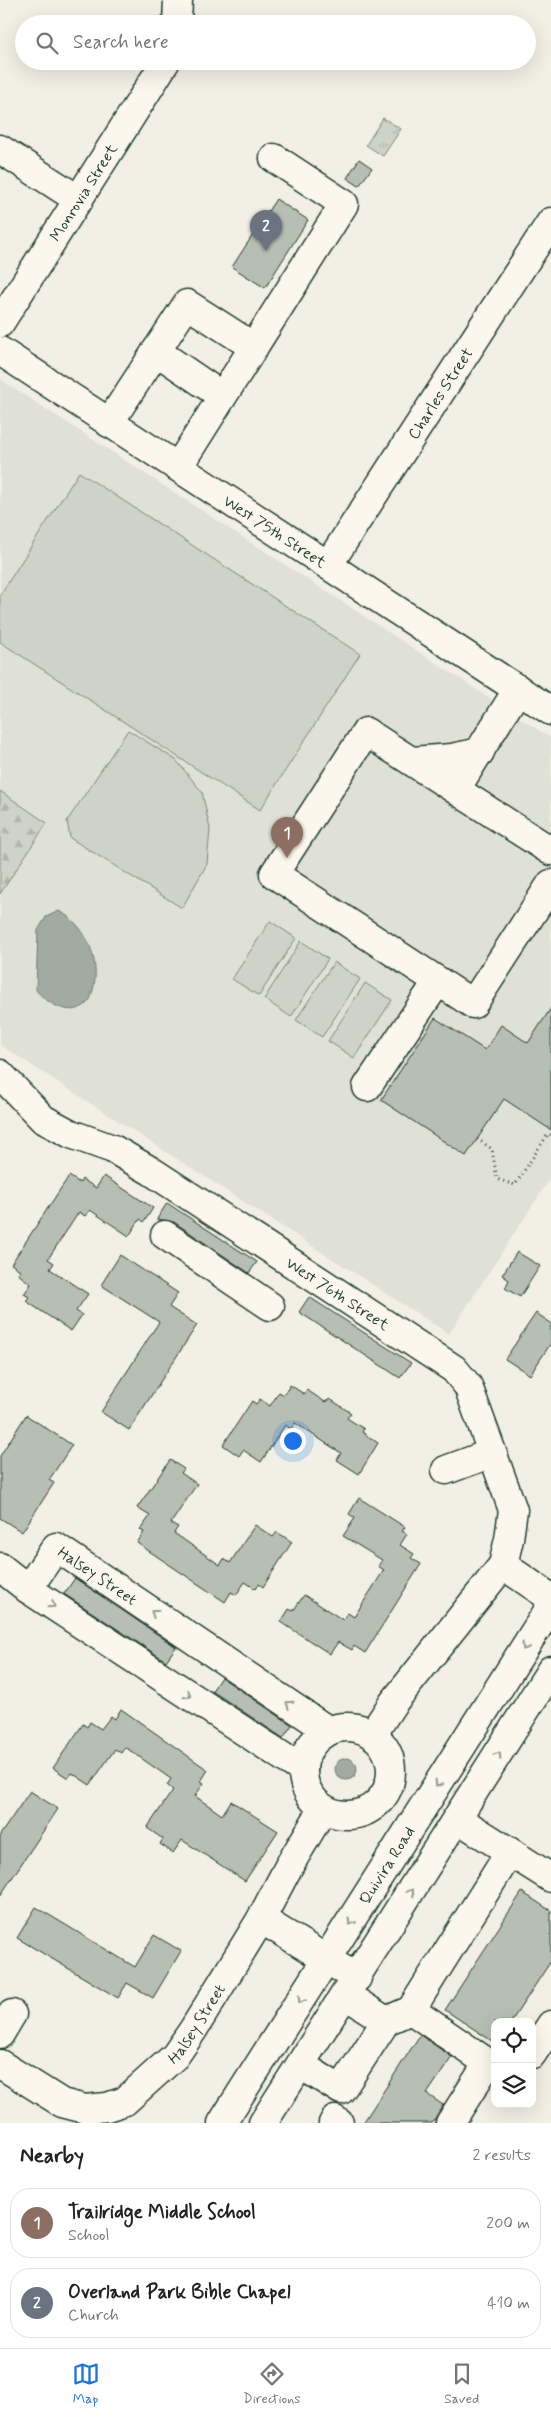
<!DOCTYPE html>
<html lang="en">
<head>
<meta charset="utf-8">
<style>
  :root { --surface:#fff; --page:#f2f2f2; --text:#222; --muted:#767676; --line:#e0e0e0; --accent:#1a73e8 }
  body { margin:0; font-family:Mynerve,sans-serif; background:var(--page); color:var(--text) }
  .controls { position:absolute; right:15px; bottom:15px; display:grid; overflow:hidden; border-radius:10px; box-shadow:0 5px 20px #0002 }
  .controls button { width:45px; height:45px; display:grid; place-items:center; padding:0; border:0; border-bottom:1px solid var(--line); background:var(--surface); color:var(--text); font:25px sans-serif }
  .you { position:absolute; left:292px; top:1440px; width:18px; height:18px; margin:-12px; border:4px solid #fff; border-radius:50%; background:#1a73e8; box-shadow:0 0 0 8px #1a73e833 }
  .badge { display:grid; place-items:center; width:32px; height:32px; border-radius:50%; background:var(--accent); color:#fff; font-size:16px; font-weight:700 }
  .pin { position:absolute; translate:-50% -41px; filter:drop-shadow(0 1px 2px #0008) }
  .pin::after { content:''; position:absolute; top:26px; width:18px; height:15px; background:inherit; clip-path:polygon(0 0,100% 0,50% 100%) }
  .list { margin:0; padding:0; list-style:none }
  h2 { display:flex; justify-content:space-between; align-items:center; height:65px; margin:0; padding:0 20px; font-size:21px }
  h2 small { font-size:16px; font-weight:400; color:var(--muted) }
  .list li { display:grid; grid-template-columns:32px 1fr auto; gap:15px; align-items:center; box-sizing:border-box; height:70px; margin:0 10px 10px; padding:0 10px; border:1px solid var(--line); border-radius:20px }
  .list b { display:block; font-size:19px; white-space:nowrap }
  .list p { margin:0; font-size:16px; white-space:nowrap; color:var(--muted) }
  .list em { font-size:16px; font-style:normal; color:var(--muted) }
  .icon { flex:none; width:28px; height:28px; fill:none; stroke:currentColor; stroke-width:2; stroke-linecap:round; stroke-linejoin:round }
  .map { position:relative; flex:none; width:551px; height:2123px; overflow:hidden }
  .search { position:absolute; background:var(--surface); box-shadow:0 5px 20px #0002; left:15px; right:15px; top:15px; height:55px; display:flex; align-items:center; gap:12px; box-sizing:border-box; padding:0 18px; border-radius:28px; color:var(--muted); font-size:19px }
  .sheet { height:225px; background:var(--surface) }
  nav { display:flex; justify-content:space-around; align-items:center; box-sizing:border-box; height:70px; border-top:1px solid var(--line); background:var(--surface); font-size:14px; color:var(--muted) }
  nav a { display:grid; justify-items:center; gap:2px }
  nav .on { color:var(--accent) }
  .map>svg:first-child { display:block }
  .built { fill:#e0e1d6 }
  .grass { fill:url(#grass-tufts); stroke:#77887e }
  .forest { fill:url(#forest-firs); stroke:#77887e }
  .garden { fill:#cfd2c8; stroke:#77887e }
  .water { fill:#a2aba1; stroke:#6e7f75 }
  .building { fill:#b7beb3; stroke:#1f3d34 }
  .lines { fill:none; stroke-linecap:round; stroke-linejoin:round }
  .minor-casing { stroke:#1f3d34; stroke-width:31 }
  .major-casing { stroke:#1f3d34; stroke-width:31 }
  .path { stroke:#1f3d34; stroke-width:3; stroke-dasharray:1 4; stroke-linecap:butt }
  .minor { stroke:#fbf7ec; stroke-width:28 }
  .major { stroke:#fbf7ec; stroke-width:28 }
  .oneway { stroke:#8d9a90 }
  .labels { text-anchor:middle; stroke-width:4.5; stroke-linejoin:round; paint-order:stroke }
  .street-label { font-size:16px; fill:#1f3d34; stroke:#fbf7ec }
</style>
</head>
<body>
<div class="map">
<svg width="551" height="2123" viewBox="0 0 551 2123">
  <defs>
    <pattern id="grass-tufts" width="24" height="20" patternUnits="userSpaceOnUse" patternTransform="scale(1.25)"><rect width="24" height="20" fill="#cfd2c8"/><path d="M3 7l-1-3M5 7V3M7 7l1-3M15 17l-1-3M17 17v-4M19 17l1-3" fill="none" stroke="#b1b5ac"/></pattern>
    <pattern id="forest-firs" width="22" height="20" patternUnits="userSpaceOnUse" patternTransform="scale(1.25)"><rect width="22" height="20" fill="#cfd2c8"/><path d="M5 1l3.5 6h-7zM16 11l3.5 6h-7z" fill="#b1b5ac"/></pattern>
  </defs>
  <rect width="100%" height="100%" fill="#f2f0e5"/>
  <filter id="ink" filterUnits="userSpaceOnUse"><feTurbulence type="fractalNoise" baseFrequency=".02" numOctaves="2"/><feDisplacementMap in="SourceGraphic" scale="10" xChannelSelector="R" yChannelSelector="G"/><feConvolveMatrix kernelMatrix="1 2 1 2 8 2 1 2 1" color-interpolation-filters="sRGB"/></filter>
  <g filter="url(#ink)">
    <path class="built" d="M0 379 551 738V1177L449 1334 0 1045V894L47 823 0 791Z"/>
    <path class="grass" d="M383 118 401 129 383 156 366 145Z"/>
    <path class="forest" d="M0 791 47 823 0 894Z"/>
    <path class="garden" d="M79 472 360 654 260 810 0 642V595Z
      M128 730 176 760 202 792 210 829 207 864 182 908 70 838 67 821Z
      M270 921 296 938 259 996 232 979Z
      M301 941 328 959 291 1017 264 999Z
      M334 962 360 979 322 1037 296 1020Z
      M365 983 392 1000 354 1058 328 1041Z"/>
    <path class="water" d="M59 911C87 925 101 961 93 990 92 993 91 999 89 1001 74 1020 47 1004 36 990L38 930 46 917Z
      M335 1769a11 11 0 1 1 22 0a11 11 0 1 1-22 0Z"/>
    <path class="building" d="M359 159 372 168 359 186 347 178Z
      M276 199 308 220 265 288 232 267Z
      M551 1008V1130L504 1099 466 1156 381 1100 435 1018 485 1050 501 1025 528 1043Z
      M69 1176 80 1183 82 1179 96 1188 104 1176 153 1208 144 1222 140 1219 129 1236 90 1210 85 1216 79 1212 48 1259 54 1263 50 1269 88 1294 76 1311 82 1315 71 1331 26 1301 29 1297 24 1294 31 1284 18 1274 20 1270 11 1264Z
      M167 1203 257 1262 249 1273 174 1222 157 1219Z
      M517 1252 540 1266 520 1297 505 1288 509 1280 502 1275Z
      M120 1255 178 1293 169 1307 197 1325 129 1430 101 1412 159 1322 101 1285Z
      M309 1297 411 1363 400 1378 299 1312Z
      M536 1313 551 1323V1343L530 1375 505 1359Z
      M290 1385 304 1394 307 1390 325 1402 330 1399 351 1413 347 1418 364 1429 362 1432 378 1443 359 1474 337 1460 341 1453 295 1423 291 1429 285 1425 261 1462 243 1450 239 1456 223 1445 252 1401 256 1404 260 1399 270 1406 279 1392 284 1395Z
      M26 1415 72 1445 49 1480 54 1483 22 1532 0 1518V1456Z
      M170 1460 184 1469 181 1473 197 1484 171 1523 178 1527 174 1533 220 1565 224 1559 230 1563 255 1525 273 1537 277 1532 292 1542 263 1587 259 1584 256 1589 245 1582 236 1595 231 1592 225 1602 137 1543 144 1532 140 1530 150 1516 137 1508Z
      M359 1498 405 1527 402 1531 407 1534 400 1545 414 1554 411 1558 421 1564 365 1653 354 1646 352 1650 338 1642 330 1654 281 1622 289 1609 293 1611 304 1595 343 1620 348 1613 354 1617 384 1570 378 1566 382 1560 343 1536 355 1518 349 1514Z
      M75 1578 176 1647 166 1661 64 1594Z
      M221 1677 292 1725 283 1738 212 1691Z
      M121 1709 208 1770 201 1781 204 1783 195 1796 222 1815 231 1801 278 1831 245 1881 182 1840 173 1853 160 1844 163 1839 147 1828 173 1790 167 1785 171 1779 125 1747 121 1753 115 1749 90 1785 72 1773 68 1778 53 1768 83 1724 87 1727 90 1722 101 1729 111 1716 115 1719Z
      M30 1791 58 1809 0 1896V1835Z
      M522 1892 551 1911V1961L511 2022H495V2043L445 2010Z
      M36 1907 135 1967 154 1935 181 1951 153 1998 127 1983 118 1998 17 1938Z
      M420 2035 452 2057 427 2094 443 2105 436 2117 432 2123H363Z"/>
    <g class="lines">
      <defs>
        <g id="minor">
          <path d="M177 24 178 0"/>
          <path d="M0 149 79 200"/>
          <path id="s1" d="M0 323 166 61"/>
          <path d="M156 351 222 396"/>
          <path d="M109 423 187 304 254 347"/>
          <path d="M178 467 344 204 274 158"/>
          <path id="s2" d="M328 565 551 222"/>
          <path d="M412 761 452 758 480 752"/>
          <path d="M456 789 518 689"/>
          <path d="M551 851 366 732 274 874 473 1004 551 884"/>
          <path id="s3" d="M0 1074 43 1119 71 1134 113 1149 151 1171 454 1369 468 1386 513 1510 509 1539 503 1565 393 1703 372 1735"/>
          <path d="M367 1087 438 981"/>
          <path d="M165 1235 270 1306"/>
          <path d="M446 1470 492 1453"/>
          <path d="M503 1565 551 1598"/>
          <path d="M0 1567 28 1589"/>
          <circle cx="347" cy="1771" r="44"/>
          <path id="s4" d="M303 1770 28 1589 56 1547 329 1731"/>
          <path d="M458 1819 551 1878"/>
          <path d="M261 1919 357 1978"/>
          <path d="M346 1995 386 2021"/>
          <path d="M411 2010 488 2063H495"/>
          <path d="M0 2034 12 2014"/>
          <path d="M532 2054 551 2025"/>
          <path id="s5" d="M0 2064 62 2103 85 2109 107 2107 125 2101 175 2056 193 2030 261 1919 289 1866 323 1809"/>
          <path d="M301 2065 341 2090 386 2021 411 2010 510 1852"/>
          <path d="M333 2123 335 2120 339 2123"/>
          <path d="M450 2123 488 2063"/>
        </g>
        <g id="major">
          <path id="s6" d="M0 351 551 711"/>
          <path id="s7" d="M222 2123 551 1606"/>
          <path d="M263 2123 551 1670"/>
        </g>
      </defs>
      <use href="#minor" class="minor-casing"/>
      <use href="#major" class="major-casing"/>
      <path class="path" d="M477 1139 492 1149 497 1179 515 1185 548 1134 551 1135"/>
      <use href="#minor" class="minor"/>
      <use href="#major" class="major"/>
    </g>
    <defs><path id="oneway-chevron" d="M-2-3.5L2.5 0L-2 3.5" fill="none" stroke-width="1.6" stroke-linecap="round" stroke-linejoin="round" transform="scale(1.25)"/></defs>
    <g class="oneway">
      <use href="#oneway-chevron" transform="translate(52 1605) rotate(34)"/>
      <use href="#oneway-chevron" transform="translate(154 1613) rotate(-146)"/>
      <use href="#oneway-chevron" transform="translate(525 1647) rotate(122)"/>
      <use href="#oneway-chevron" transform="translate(188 1695) rotate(33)"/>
      <use href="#oneway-chevron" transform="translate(289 1704) rotate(-146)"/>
      <use href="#oneway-chevron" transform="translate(498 1755) rotate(-58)"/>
      <use href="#oneway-chevron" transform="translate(438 1784) rotate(122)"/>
      <use href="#oneway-chevron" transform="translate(411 1892) rotate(-58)"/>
      <use href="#oneway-chevron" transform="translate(351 1922) rotate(122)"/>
      <use href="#oneway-chevron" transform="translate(301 2000) rotate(123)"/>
    </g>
  </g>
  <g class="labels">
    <g class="street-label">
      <text dy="6" stroke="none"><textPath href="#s1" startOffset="155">Monrovia Street</textPath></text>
      <text dy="6" stroke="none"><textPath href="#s2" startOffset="205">Charles Street</textPath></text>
      <text dy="6" stroke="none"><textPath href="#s6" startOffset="329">West 75th Street</textPath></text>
      <text dy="6" stroke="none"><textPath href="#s3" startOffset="406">West 76th Street</textPath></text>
      <text dy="6" stroke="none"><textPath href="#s4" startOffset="430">Halsey Street</textPath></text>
      <text dy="6" stroke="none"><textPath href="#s7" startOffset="306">Quivira Road</textPath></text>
      <text dy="6" stroke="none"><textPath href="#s5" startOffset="244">Halsey Street</textPath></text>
    </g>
  </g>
</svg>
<div class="controls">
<button><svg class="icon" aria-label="locate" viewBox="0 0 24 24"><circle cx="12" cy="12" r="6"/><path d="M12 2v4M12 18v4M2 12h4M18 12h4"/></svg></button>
<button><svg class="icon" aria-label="layers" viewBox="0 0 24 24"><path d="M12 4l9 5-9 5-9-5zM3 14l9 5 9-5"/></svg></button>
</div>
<div class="you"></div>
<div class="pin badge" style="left:287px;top:858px;background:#8d6e63">1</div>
<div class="pin badge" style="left:266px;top:251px;background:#6b7280">2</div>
<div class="search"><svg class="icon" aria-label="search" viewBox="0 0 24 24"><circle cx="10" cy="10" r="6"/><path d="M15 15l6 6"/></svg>Search here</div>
</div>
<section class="sheet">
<h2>Nearby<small>2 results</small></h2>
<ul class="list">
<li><span class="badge" style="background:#8d6e63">1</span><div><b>Trailridge Middle School</b><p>School</p></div><em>200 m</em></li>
<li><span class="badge" style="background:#6b7280">2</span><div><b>Overland Park Bible Chapel</b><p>Church</p></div><em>410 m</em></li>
</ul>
</section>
<nav>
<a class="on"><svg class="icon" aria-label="map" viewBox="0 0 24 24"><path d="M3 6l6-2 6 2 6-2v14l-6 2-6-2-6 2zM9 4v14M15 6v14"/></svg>Map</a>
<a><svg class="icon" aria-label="directions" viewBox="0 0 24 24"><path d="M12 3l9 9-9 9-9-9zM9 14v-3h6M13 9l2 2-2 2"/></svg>Directions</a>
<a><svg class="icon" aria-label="saved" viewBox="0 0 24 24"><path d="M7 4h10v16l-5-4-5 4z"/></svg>Saved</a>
</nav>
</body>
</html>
